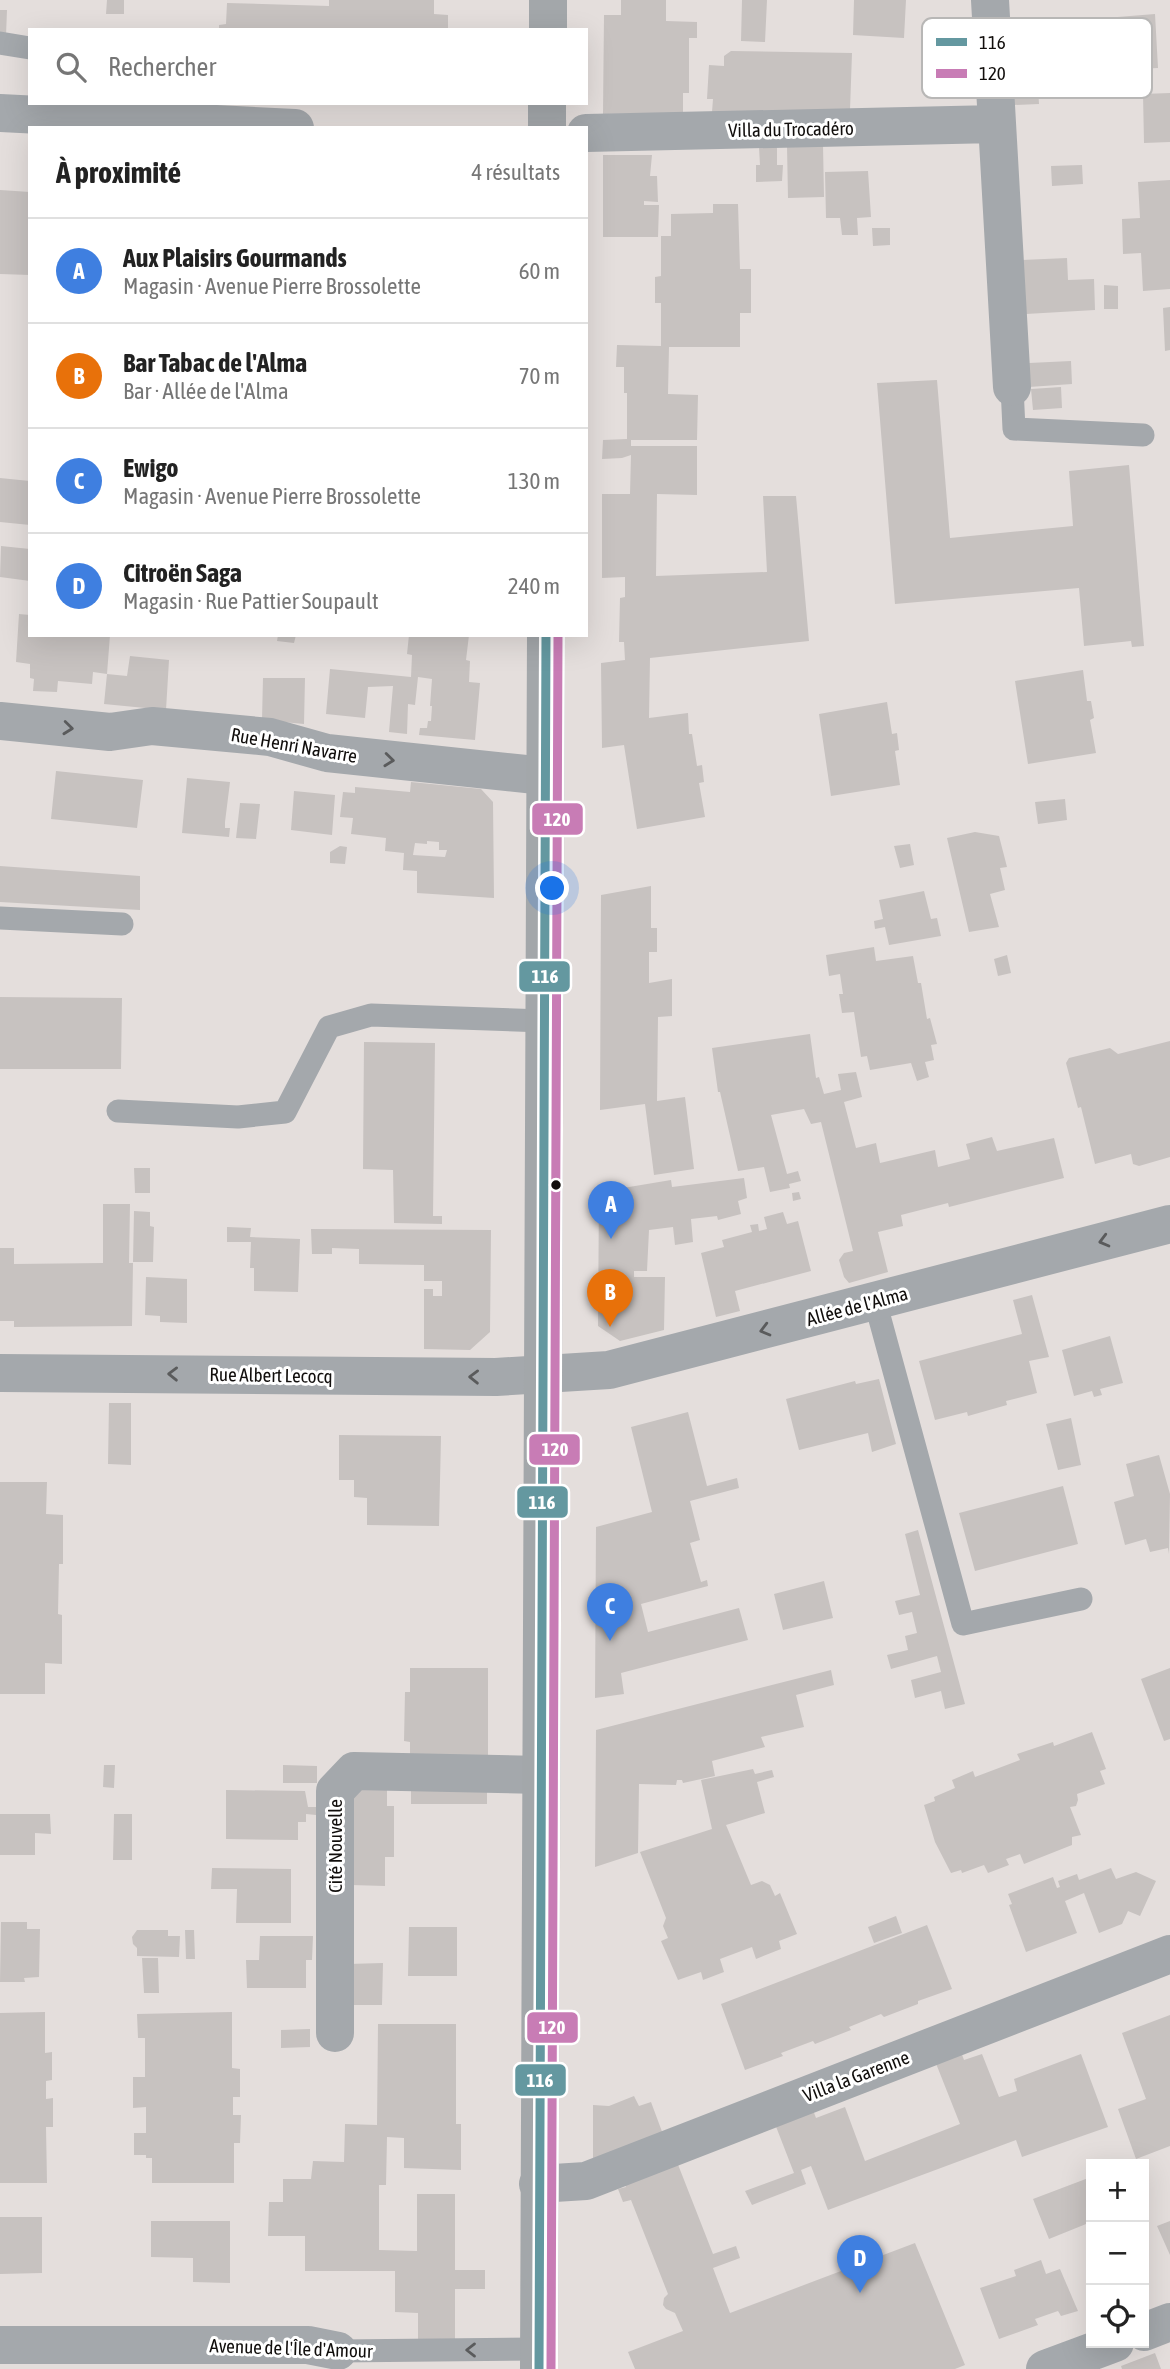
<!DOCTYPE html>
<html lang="fr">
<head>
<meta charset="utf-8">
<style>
  :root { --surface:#fff; --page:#f2f2f2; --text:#222; --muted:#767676; --line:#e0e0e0; --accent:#db2777 }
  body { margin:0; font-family:"Asap Condensed",sans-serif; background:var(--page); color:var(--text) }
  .controls { position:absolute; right:21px; bottom:21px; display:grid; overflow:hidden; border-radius:0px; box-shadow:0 7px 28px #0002 }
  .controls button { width:63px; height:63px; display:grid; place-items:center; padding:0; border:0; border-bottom:2px solid var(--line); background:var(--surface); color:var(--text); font:35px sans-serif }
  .you { position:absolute; left:553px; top:889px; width:24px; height:24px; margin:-18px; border:5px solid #fff; border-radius:50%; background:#1a73e8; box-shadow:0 0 0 10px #1a73e833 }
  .badge { display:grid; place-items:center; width:46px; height:46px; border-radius:50%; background:var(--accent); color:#fff; font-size:23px; font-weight:700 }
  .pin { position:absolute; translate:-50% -58px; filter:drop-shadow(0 2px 4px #0008) }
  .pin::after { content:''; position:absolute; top:37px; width:24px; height:21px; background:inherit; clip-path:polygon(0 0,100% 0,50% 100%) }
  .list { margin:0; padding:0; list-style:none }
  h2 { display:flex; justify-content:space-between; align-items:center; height:91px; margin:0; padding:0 28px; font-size:30px }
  h2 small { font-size:23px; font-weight:400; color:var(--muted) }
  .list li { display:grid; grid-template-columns:46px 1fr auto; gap:21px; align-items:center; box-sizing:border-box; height:105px; padding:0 28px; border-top:2px solid var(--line) }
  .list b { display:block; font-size:26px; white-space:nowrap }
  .list p { margin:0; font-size:23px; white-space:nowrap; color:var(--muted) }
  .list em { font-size:23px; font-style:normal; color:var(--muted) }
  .icon { flex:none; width:38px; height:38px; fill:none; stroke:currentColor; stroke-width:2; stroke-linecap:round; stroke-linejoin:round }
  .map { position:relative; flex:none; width:1170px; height:2369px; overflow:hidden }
  .search { position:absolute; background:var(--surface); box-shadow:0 7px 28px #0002; left:28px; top:28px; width:560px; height:77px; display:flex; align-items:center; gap:18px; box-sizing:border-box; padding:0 24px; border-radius:0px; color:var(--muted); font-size:26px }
  .panel { position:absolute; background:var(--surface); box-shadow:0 7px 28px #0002; left:28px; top:126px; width:560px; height:511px; border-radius:0px }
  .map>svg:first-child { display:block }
  .building { fill:#c7c2c0; fill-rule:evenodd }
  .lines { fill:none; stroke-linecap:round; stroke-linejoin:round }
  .lane { stroke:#a4a8ac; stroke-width:23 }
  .street { stroke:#a4a8ac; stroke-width:38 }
  .secondary { stroke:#a3a7aa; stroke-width:38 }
  .bus-1-casing { stroke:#fff; stroke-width:14 }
  .bus-2-casing { stroke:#fff; stroke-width:14 }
  .bus-1 { stroke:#6498a0; stroke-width:9 }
  .bus-2 { stroke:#c87cb5; stroke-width:9 }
  .oneway { stroke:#5a5b5c }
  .bus-dot { fill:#110e0c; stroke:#fff; stroke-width:2.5 }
  .labels { text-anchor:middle; stroke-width:6; stroke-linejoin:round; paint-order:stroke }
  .street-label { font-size:19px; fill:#110e0c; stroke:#fff }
  .key { fill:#fff; stroke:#b8b7b6; stroke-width:2 }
  .key-label { font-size:19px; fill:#110e0c }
  .line-badge { stroke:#fff; stroke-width:2.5 }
  .badge-label { font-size:19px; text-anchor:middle; font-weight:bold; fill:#fff }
</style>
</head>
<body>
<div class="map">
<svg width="1170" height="2369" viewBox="0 0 1170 2369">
  <rect width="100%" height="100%" fill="#e4dedc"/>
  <path class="building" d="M107 0H124V14H106Z
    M329 0H434V14L448 15V30H219V25L226 24 227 3 329 6Z
    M621 0H666V21L697 22V38H689V93H683V113L603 114 604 15H621Z
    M742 0H767L765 42 741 41Z
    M854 0H906L904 38 853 35Z
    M0 10H7L6 36H0Z
    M1155 14 1158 68 1107 70 1105 18Z
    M731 51 852 53 850 110 712 112 713 99H707L709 65 724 66V56Z
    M1038 88 1039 104 1013 105 1012 89Z
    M1170 93V142L1144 143 1143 94Z
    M823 145 824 197 788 198 787 146Z
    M777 146V165H783L782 181 756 182V165H760L759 147Z
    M603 155H652L650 176H657L658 202 644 201V205H659L658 237H603Z
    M1082 165 1083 184 1052 186 1051 166Z
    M868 171 871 217 857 218 858 235H842L840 218H826L825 172Z
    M1170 180V289L1143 291 1141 253 1123 254 1122 219 1140 218 1138 182Z
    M0 190 30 192V275L0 274Z
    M713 204H738L740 269H751V313H740V347H669L668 394 698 395 697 440H631V446H697V495L657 494 656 576 767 572 763 496H796L809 641 650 658 649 718 688 713 689 734H692L697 766 702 765 704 782 699 783 705 817 637 829 624 745 602 748 601 663 625 660 624 642H619L620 598 625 597V577L602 578V494H630L631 455 622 458 602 459 603 440 627 439V393H624V367H616L617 345 661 346V303H655V277L661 276V236H671V214L713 213Z
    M872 228H890V245L873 246Z
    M1067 258 1068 280 1094 279 1095 310 1026 314 1022 260Z
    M1104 285 1118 286V309H1104Z
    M1170 307V350L1165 351 1163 308Z
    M1071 361 1072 384 1029 387V363Z
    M937 380 950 538 1073 526 1069 471 1129 465 1144 646 1132 647 1131 641 1084 646 1079 588 895 604 877 383Z
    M1061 387 1062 408 1033 410 1031 389Z
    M0 478 30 481V525L0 522Z
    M1 546 30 549V581L0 577Z
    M19 614 30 615V635H110L107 674 93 672 92 684 58 681 57 692 33 691 34 679 30 678V664L16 662Z
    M278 635H296L294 643 277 641Z
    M409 635H469L466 660 470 661 469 682 480 683 475 740 419 735 420 728H427L428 721H431L432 706H430L432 679 418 677 415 705 408 704 407 734 389 732 393 686 368 687 365 718 326 714 330 669 411 677 412 655 407 654Z
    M130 656 169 660 166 710 104 704 107 674 127 676Z
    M1083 670 1087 701H1091L1094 718 1090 720 1096 753 1028 764 1015 681Z
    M263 678H305L304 724 262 720Z
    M887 702 892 734 897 733 899 750 895 751 900 785 831 796 819 714Z
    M56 771 143 780 137 828 51 819Z
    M187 778 230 782 225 822V828H230L229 837 182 833Z
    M411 782 481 789 493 802 494 898 417 893V871L403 870 404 853 385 851 386 838 351 834 353 818 340 817 343 792 355 793V787L410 792ZM427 841 439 842V850H447L445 857 413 855 415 843 427 844Z
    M294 791 335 795 332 835 291 830Z
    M1065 799 1067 820 1038 824 1035 802Z
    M240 803 260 804 256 839 236 838Z
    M975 832 999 836 1007 867 1000 868 1005 890 990 894 999 927 969 932 947 838Z
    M910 844 914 865 900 868 894 846Z
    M340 846 347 847 345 864 330 863V852Z
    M0 866 140 876V910L0 902Z
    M651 886V928H657V952H649V983L672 979V1016L658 1017 657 1101 685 1097 694 1169 654 1175 645 1104 600 1110 601 895Z
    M924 891 931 919 937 918 941 936 889 945 885 927 875 929 874 921 883 919 879 900Z
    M874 947 876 961 913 956 918 983H921L927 1019 930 1018 937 1044 931 1045 934 1060 925 1062 929 1077 917 1081 911 1063 870 1070 867 1056 861 1057 854 1012 842 1013 839 994H843L840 974 829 976 826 955Z
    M1007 955 1011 973 998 976 994 959Z
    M0 997 122 998 121 1069H0Z
    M810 1034 816 1078 819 1077 824 1094 841 1090 838 1074 856 1072 862 1097 844 1102 856 1148 876 1143 880 1163 935 1150 938 1167 970 1159 966 1144 992 1137 997 1151 1054 1138 1064 1178 949 1207 948 1203 901 1215 903 1226 878 1232 888 1272 849 1283 844 1277 839 1260 844 1253 853 1251 821 1122 811 1124 804 1109 771 1115 787 1174 798 1171 801 1181 789 1184 790 1188 770 1192 764 1167 738 1171 720 1092H718L712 1048Z
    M1170 1041V1157L1139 1166 1133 1164 1131 1154 1095 1164 1081 1107 1078 1108 1066 1063 1069 1058 1110 1048 1118 1054Z
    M364 1042 435 1043 433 1216H442V1224L394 1223 393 1170 363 1169Z
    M134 1168H150V1193H135Z
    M744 1178 747 1198 738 1201 741 1214 718 1220 717 1216 691 1219 693 1242 675 1245 673 1227 649 1230 647 1271H634V1277H665L664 1330 620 1341 598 1326 599 1192 671 1180 672 1187Z
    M799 1192 801 1199 793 1201 792 1193Z
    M103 1204H130L129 1263H133L132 1326 14 1327V1321H0V1248H14V1264L103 1263Z
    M134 1211 150 1212V1226L154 1227 153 1262H133Z
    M783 1212 787 1224 798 1221 811 1271 735 1291 740 1311 716 1317 701 1253 724 1247 722 1240 752 1232 750 1225 758 1224 759 1231 767 1229 764 1217Z
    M227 1227 251 1228 250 1237 300 1239 298 1292 254 1291V1268H250L251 1242H227Z
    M311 1229 491 1230 490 1332 470 1350 424 1349V1289H433V1296H442V1281H424V1265L359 1264V1249L332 1248V1254H312Z
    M146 1277 187 1279V1323L160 1322V1316L145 1315Z
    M1032 1295 1049 1357 1029 1361 1037 1393 1006 1401 1007 1405 968 1416 967 1412 935 1420 919 1361 1022 1334 1013 1300Z
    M1110 1336 1123 1383 1100 1389 1102 1395 1094 1397 1092 1391 1074 1396 1062 1350Z
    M879 1379 896 1444 872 1452 868 1433 799 1450 786 1399 855 1381 856 1384Z
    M109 1403H131V1465L108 1464Z
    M688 1412 707 1486 737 1478 739 1488 690 1501 700 1540 690 1543 701 1582 707 1580 708 1586 641 1604 648 1632 739 1608 748 1640 621 1673 624 1694 595 1698 596 1527 652 1512 631 1427Z
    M1071 1418 1081 1465 1058 1470 1046 1424Z
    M339 1435 441 1436 439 1526 367 1525V1498L354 1497V1480H339Z
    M1159 1455 1170 1494 1169 1554 1168 1548 1150 1552 1146 1539 1125 1545 1114 1502 1134 1496 1126 1464Z
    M0 1482H47L46 1514 63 1515V1564H59L58 1614 62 1615V1664L45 1663V1694H0Z
    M1063 1486 1078 1544 975 1571 959 1513Z
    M918 1530 965 1704 945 1709 941 1691 915 1698 911 1680 941 1672 937 1656 891 1669 887 1655 908 1650 905 1636 917 1633 912 1612 899 1615 895 1601 920 1595 905 1534Z
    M824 1581 833 1618 783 1630 774 1594Z
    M410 1668H488V1766H410V1742L404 1741 405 1692H410Z
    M1170 1668V1739L1164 1741 1141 1679Z
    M831 1670 834 1685 796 1695 804 1727 761 1737 765 1747 712 1761 715 1776 683 1783 682 1780H677L676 1785 639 1784 638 1853 595 1867 596 1730Z
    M1092 1732 1106 1769 1100 1771 1105 1784 1077 1794 1078 1800 1076 1806 1070 1807 1081 1835 1072 1837V1845L1024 1864 1020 1854 1006 1859 1009 1865 988 1873 984 1865 962 1873 961 1870 951 1873 935 1842 924 1805 935 1801 934 1797 955 1788 952 1780 973 1771 975 1777 1020 1760 1017 1754 1053 1742 1054 1746Z
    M104 1765H115L114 1788 103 1787Z
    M283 1765 317 1766V1783H283Z
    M753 1769 755 1774 772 1770 774 1777 757 1782 765 1813 726 1825 751 1885 762 1881 770 1885 775 1896 780 1893 797 1934 779 1941 781 1949 756 1959 752 1947 720 1959 724 1972 703 1980 701 1972 678 1980 661 1941 668 1938 663 1926 666 1918 640 1852 712 1829 701 1780Z
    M352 1784H387V1806H394V1857H385V1886L351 1885Z
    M411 1784H487V1804H411Z
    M226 1790 305 1791 308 1807H316V1815L306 1814V1822H298V1840L226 1839Z
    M0 1814H50L51 1834 35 1833V1855H0Z
    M114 1814H132V1860H113Z
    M212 1868 291 1869V1923H236L237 1889H211Z
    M1111 1868 1116 1879 1136 1872 1156 1881 1140 1916 1128 1911 1122 1924 1099 1933 1084 1893 1065 1901 1077 1933 1026 1952 1009 1905 1012 1904 1008 1894 1053 1877 1057 1888 1060 1887 1058 1881 1077 1874 1079 1880Z
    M896 1916 902 1933 874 1943 868 1927Z
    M1 1922H27V1929H40L39 1977 24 1978 25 1982H0Z
    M927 1925 952 1989 918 2001V2004L884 2017 881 2014 849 2027 851 2030 815 2044 813 2041 781 2053 783 2056 745 2070 721 2004Z
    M409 1927H457V1976H408Z
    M137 1930H168V1936H180L179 1957 137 1956V1948L133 1944 132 1937Z
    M185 1930H194L195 1959H186Z
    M260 1936H313L312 1960H306V1988H247L246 1960H259Z
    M142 1958H158L159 1993H144Z
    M383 1963 382 2005H347L348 1964Z
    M45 2012V2053L52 2052V2080L46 2081V2099L53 2098V2127H46L47 2183H0V2013Z
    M232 2012V2068L240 2069V2097H233V2115H241L240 2143H234V2183H152V2158H146V2155H134V2133H146V2107L133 2108V2077H145V2038H138L137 2014Z
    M1170 2015V2146L1136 2159 1118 2109 1146 2099 1122 2033Z
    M378 2024H456V2124H461V2170L404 2168V2138L387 2137 386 2185H379V2250L417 2251V2194H455V2270H485V2289H455V2345H418V2313L395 2312V2271H305V2236H268L269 2202H283V2179H311L313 2161 344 2162 345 2124 377 2125Z
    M310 2029V2047L281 2048V2030Z
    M961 2052 964 2060 982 2054 999 2097 1017 2091 1014 2079 1081 2054 1108 2127 1022 2157 1016 2140 828 2210 811 2166 801 2170 806 2184 752 2205 745 2191 794 2173 775 2124 813 2110 816 2118 845 2107 865 2161 960 2124 935 2061Z
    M634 2096 639 2106 651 2102 664 2137 593 2165V2105L609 2106Z
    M677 2162 713 2254 736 2246 740 2258 713 2268 730 2313 915 2243 965 2365 955 2369H635L628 2352 683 2331 675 2313 666 2309 663 2305 664 2298 668 2294 631 2200 623 2202 618 2189 626 2187 624 2182Z
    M1091 2177V2195L1089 2196 1091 2222 1049 2239 1033 2199Z
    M0 2217H42V2273L0 2274Z
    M151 2221H230V2283L193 2282V2258L151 2257Z
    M1170 2221V2255L1157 2226Z
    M1041 2260 1046 2274 1060 2269 1078 2311 1061 2316 1058 2311 1035 2319 1038 2325 999 2339 980 2288 1016 2276 1014 2270Z
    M1155 2353 1161 2369H1122L1121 2366Z"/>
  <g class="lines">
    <path class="lane" d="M0 43 30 48
      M1012 387 1014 429 1143 435
      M0 918 122 924
      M118 1111 238 1117 285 1112 329 1027 371 1015 544 1021
      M875 1301 963 1624 1081 1599
      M338 2351 539 2349"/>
    <path class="street" d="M990 0 1012 387
      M0 113 295 128
      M586 133 996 124
      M0 721 110 732 152 726 270 737 327 753 545 776
      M0 1373 496 1377 609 1370 1170 1224
      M335 2033V1791L354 1771 541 1775
      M538 2184 586 2181 1170 1954
      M1144 2332 1170 2322
      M0 2345H308L338 2351
      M1045 2369 1115 2343"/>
    <path class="secondary" d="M548 30V0
      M547 128V103
      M539 2369 546 635"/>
    <defs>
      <path id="bus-1" d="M539 2369 546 635"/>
      <path id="bus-2" d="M551 2369 558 635"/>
    </defs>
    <use href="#bus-1" class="bus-1-casing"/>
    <use href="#bus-2" class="bus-2-casing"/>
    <use href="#bus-1" class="bus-1"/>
    <use href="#bus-2" class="bus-2"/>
  </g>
  <defs><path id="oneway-chevron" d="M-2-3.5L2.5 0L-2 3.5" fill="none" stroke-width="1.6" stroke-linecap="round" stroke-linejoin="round" transform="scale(1.75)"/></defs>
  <g class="oneway">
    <use href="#oneway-chevron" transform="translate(68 728) rotate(6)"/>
    <use href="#oneway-chevron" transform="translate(389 760) rotate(6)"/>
    <use href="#oneway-chevron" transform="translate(1104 1241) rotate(165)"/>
    <use href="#oneway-chevron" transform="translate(765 1330) rotate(165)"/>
    <use href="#oneway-chevron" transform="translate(173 1374) rotate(-179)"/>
    <use href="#oneway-chevron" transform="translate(474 1377) rotate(-179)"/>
    <use href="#oneway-chevron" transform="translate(471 2350) rotate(180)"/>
  </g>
  <circle class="bus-dot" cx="556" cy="1185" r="6"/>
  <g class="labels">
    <g class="street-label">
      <text transform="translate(791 129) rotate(-1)" y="7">Villa du Trocadéro</text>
      <text transform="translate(294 745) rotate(10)" y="7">Rue Henri Navarre</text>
      <text transform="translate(857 1306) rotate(-15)" y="7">Allée de l'Alma</text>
      <text transform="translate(271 1375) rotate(1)" y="7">Rue Albert Lecocq</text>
      <text transform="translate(335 1846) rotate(-90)" y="7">Cité Nouvelle</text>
      <text transform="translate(856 2076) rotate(-21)" y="7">Villa la Garenne</text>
      <text transform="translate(291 2348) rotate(2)" y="7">Avenue de l'Île d'Amour</text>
    </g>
  </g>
  <rect x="922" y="18" width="230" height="80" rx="10" class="key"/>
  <rect x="936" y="38" width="31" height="8" fill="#6498a0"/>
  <rect x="936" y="69" width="31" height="9" fill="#c87cb5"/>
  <g class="key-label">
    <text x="979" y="49">116</text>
    <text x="979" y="80">120</text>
  </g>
  <g class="line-badge">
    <rect x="531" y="802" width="53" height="34" rx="7" fill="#c87cb5"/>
    <rect x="518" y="960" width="53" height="33" rx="7" fill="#6498a0"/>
    <rect x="528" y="1433" width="53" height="33" rx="7" fill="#c87cb5"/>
    <rect x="516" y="1485" width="53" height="34" rx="7" fill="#6498a0"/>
    <rect x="526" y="2011" width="53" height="33" rx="7" fill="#c87cb5"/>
    <rect x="514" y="2063" width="53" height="34" rx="7" fill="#6498a0"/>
  </g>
  <g class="badge-label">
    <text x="557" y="826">120</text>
    <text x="545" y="983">116</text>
    <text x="555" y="1456">120</text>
    <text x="542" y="1509">116</text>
    <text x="552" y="2034">120</text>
    <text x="540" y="2087">116</text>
  </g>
</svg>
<div class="controls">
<button>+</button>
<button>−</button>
<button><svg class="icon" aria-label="locate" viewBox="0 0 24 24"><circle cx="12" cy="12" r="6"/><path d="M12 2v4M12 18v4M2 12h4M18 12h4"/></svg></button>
</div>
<div class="you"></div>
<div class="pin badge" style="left:611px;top:1239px;background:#3f7fe0">A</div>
<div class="pin badge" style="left:610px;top:1327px;background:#e8710a">B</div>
<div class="pin badge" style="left:610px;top:1641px;background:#3f7fe0">C</div>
<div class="pin badge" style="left:860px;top:2293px;background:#3f7fe0">D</div>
<div class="search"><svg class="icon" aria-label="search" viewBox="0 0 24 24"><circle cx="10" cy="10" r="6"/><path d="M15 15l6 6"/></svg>Rechercher</div>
<section class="panel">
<h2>À proximité<small>4 résultats</small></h2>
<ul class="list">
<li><span class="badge" style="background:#3f7fe0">A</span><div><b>Aux Plaisirs Gourmands</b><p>Magasin · Avenue Pierre Brossolette</p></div><em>60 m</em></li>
<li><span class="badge" style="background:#e8710a">B</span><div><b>Bar Tabac de l'Alma</b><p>Bar · Allée de l'Alma</p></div><em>70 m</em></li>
<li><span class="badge" style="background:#3f7fe0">C</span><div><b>Ewigo</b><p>Magasin · Avenue Pierre Brossolette</p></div><em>130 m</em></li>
<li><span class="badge" style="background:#3f7fe0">D</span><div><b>Citroën Saga</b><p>Magasin · Rue Pattier Soupault</p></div><em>240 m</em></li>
</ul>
</section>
</div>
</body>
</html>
